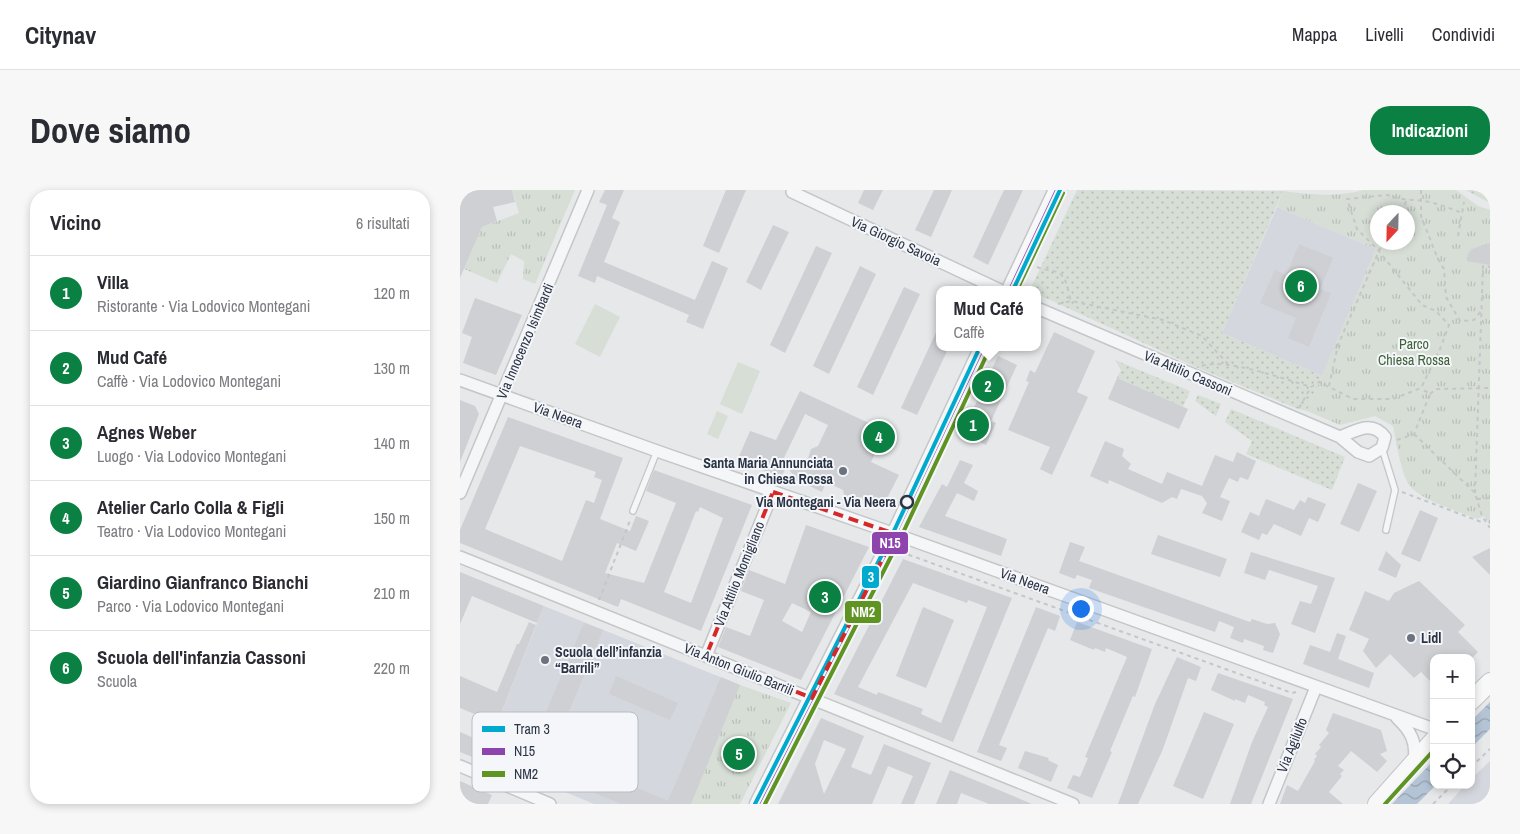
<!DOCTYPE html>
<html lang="it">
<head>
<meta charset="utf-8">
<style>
  :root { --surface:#fff; --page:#f7f7f7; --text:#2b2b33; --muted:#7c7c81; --line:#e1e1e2; --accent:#0b8043 }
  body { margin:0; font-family:"Archivo Narrow",sans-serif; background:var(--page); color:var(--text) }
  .controls { position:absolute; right:15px; bottom:15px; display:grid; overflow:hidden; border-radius:10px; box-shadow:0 2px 8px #0003 }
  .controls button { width:45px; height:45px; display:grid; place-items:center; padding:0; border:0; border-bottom:1px solid var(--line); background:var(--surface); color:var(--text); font:25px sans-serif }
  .compass { position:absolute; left:910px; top:15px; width:45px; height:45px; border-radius:50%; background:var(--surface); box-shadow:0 2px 8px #0003; rotate:202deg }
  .you { position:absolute; left:620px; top:418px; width:18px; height:18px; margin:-12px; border:4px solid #fff; border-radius:50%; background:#1a73e8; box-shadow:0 0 0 8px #1a73e833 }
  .badge { display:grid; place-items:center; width:32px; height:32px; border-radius:50%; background:var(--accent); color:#fff; font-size:16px; font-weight:700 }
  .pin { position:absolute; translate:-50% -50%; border:2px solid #fff; box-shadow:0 1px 5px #0006 }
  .popup { position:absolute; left:476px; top:96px; width:105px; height:65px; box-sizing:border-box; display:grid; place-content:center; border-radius:10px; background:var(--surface); filter:drop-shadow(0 1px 4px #0005); font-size:16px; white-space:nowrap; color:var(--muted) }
  .popup b { font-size:19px; color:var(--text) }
  .popup::after { content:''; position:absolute; left:50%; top:100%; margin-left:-10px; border:10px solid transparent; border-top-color:var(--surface) }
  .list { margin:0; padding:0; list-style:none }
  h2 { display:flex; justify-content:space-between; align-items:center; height:65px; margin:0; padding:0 20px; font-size:21px }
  h2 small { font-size:16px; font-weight:400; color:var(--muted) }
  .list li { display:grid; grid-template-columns:32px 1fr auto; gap:15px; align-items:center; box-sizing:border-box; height:75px; padding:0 20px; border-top:1px solid var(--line) }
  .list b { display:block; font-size:19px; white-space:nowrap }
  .list p { margin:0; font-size:16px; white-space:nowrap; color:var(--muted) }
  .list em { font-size:16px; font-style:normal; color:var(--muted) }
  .icon { flex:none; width:28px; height:28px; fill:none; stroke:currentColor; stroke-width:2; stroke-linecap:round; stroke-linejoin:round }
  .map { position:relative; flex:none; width:1030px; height:614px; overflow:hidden; border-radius:20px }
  header { display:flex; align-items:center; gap:30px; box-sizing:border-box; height:70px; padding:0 25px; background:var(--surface); border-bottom:1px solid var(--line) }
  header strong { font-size:24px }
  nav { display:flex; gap:28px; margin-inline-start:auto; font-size:18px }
  .intro { display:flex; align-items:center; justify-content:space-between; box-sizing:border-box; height:120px; padding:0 30px }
  h1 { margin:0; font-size:35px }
  .button { padding:12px 22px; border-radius:20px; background:var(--accent); color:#fff; font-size:18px; font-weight:700 }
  main { display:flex; gap:30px; padding:0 30px }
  aside { flex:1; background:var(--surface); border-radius:20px; box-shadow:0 2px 8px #0003 }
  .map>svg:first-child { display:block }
  .built { fill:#d4d7dd }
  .grass { fill:url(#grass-dots) }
  .park { fill:url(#park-tufts); fill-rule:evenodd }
  .garden { fill:#d6ded6 }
  .water { fill:url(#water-waves) }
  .building { fill:#ced0d3; fill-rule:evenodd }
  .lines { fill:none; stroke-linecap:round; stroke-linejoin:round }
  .lane-casing { stroke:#c4c6c8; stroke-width:8 }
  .street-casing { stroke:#c4c6c8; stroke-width:14 }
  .secondary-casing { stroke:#c4c6c8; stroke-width:19 }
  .primary-casing { stroke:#c2c5c8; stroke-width:20 }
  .path { stroke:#c5c6ca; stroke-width:2; stroke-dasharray:4 4; stroke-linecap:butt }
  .lane { stroke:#f5f6f7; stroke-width:5.5 }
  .street { stroke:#f5f6f7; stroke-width:11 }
  .secondary { stroke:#f8f8f8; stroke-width:16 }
  .primary { stroke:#f8f8f8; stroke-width:18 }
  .bus-1-casing { stroke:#f4f6f9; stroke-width:8 }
  .bus-2-casing { stroke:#f4f6f9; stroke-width:8 }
  .bus-1 { stroke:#8e44ad; stroke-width:4 }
  .bus-2 { stroke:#5f9322; stroke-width:4 }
  .tram-1-casing { stroke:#f4f6f9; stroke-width:8 }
  .tram-1 { stroke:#00a9ce; stroke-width:4 }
  .marked { fill:none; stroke:#d62828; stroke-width:4; stroke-dasharray:10 6; stroke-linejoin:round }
  .poi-dot { fill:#6c737f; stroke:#f4f6f9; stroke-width:2 }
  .stop-dot { fill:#f4f6f9; stroke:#2b3445; stroke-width:2.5 }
  .labels { text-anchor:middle; stroke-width:4; stroke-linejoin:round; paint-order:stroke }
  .street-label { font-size:14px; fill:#2b3445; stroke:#f4f6f9 }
  .park-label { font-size:14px; fill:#3f6138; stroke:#f4f6f9 }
  .poi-label { font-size:14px; font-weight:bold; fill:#2b3445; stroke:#f4f6f9; text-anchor:start }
  .stop-label { font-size:14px; font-weight:bold; fill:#2b3445; stroke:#f4f6f9; text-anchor:end }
  .key { fill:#f4f6f9; stroke:#b8bcc3; stroke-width:1 }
  .key-label { font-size:14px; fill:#2b3445 }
  .line-badge { stroke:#f4f6f9; stroke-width:2 }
  .badge-label { font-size:14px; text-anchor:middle; font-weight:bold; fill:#fff }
</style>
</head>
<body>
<header>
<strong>Citynav</strong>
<nav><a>Mappa</a><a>Livelli</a><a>Condividi</a></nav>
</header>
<div class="intro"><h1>Dove siamo</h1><a class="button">Indicazioni</a></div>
<main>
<aside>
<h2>Vicino<small>6 risultati</small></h2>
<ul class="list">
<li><span class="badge">1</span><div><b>Villa</b><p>Ristorante · Via Lodovico Montegani</p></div><em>120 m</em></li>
<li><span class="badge">2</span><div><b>Mud Café</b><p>Caffè · Via Lodovico Montegani</p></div><em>130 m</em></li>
<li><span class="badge">3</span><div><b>Agnes Weber</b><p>Luogo · Via Lodovico Montegani</p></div><em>140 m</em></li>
<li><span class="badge">4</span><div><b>Atelier Carlo Colla &amp; Figli</b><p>Teatro · Via Lodovico Montegani</p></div><em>150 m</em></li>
<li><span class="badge">5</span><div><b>Giardino Gianfranco Bianchi</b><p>Parco · Via Lodovico Montegani</p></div><em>210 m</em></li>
<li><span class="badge">6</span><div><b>Scuola dell'infanzia Cassoni</b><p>Scuola</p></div><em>220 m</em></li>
</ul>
</aside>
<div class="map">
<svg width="1030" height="614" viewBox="0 0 1030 614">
  <defs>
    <pattern id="grass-dots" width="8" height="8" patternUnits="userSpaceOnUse" patternTransform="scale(1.25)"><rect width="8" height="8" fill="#d6ded6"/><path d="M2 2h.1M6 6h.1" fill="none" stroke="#b8bfb9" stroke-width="1.8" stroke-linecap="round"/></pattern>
    <pattern id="park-tufts" width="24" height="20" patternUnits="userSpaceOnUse" patternTransform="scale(1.25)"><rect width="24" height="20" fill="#d6ded6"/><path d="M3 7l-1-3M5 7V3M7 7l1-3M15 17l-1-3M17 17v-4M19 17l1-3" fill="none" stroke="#b8bfb9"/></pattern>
    <pattern id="water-waves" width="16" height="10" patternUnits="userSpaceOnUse" patternTransform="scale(1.25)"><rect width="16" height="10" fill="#b4c4d5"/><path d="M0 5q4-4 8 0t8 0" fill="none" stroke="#93a0af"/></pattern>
  </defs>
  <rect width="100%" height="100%" fill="#e6e8ea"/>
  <path class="built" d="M817 17 916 59 862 186 762 143Z
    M84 416 280 495 231 614H134L60 583 58 586 22 571Z
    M1030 571V614H988L1005 595H1011V589Z"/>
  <path class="grass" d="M617 0 823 1 762 143 862 186 847 221 838 219 738 178 577 104V100H570Z
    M1006 0H1030V13Z
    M655 170 730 201 723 217 657 188 661 180Z
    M738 205 761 214 756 226 735 211Z
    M771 219 885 267 872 300 786 264 792 251 765 232Z"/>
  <path class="park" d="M52 0H115L75 94 63 89 64 71 51 64 37 93 4 79 22 37 59 23Z
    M904 0H996L1018 16 1030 20V335L1024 326 1017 329C999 321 958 310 948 293 941 281 936 251 933 236L915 226 880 235 847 221 916 59 817 17 823 1C852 5 876 7 904 0ZM918 22H948V52H918Z
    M280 495 331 513 280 614H231Z"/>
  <path class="garden" d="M135 114 160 127 140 167 115 154Z
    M919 169 957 170V190L919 189Z
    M278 172 300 181 282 224 260 214Z
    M257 221 268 226 258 249 247 244Z"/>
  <path class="water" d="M1030 512V539L1011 558V531Z
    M974 570V595H976L957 614H932Z"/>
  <path class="building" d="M0 0H52L55 12 33 17 37 31 22 37 0 88Z
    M145 0H164L152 28 160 32 144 72 235 110 252 71 268 78 243 139 226 132 229 125 137 86 135 93 118 86 147 15 139 12Z
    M266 0H286L259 63 243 56Z
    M404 0H423L413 20 398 13Z
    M474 0H492L471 47 455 40Z
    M544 0H563L528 75 513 67Z
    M313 35 329 42 301 100 286 92Z
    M1030 53V75L1007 71 1008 64 1012 59Z
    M839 54 873 68 860 99 871 103 849 157 828 148 836 128 800 113 815 80 826 85Z
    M356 56 372 63 325 163 310 155Z
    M400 76 416 84 369 184 353 176Z
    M444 97 460 104 413 205 397 197Z
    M15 108 62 125 36 185 3 173 12 147 2 143Z
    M479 136V157H489L457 225 441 218Z
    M594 142 635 161 617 202 628 207 592 285 580 279 590 257 548 240 569 192 566 191 570 180 575 183Z
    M538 166 557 175 531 231 536 233 526 255 505 245 515 224 512 222Z
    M657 188 728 219 719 239 648 209Z
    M340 201 426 241 411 272 439 285 422 318 417 316 406 320 402 307 390 312 385 311 383 300 366 292 362 302 345 294 338 293 327 276 321 287 277 271 290 241 316 250ZM345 224 368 235 358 256 351 259 348 268 337 277 323 270Z
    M0 210 15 216 19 224 0 272Z
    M48 227 163 268 140 329 170 341 176 326 189 331 176 361 157 353 145 383 184 393 216 313 186 301 194 280 292 315 241 441 161 409 158 417 0 353V340ZM60 256 136 282 134 287 142 290 134 313 126 310 102 371 25 339ZM240 317 263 328 231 413 204 402 236 321 238 322Z
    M645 251 664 259 662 266 671 274 668 279 702 294 707 282 742 296 755 265 773 272 777 262 796 271 788 290 780 287 778 292 769 288 760 307 770 311 762 331 742 323 747 313 742 306 721 299 717 309 712 307 702 313 649 290 648 294 630 286Z
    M500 270 513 275 504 293 518 301 514 311 497 303 485 326 547 349 541 366 459 337 482 294 487 297Z
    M898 293 917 301 899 342 880 334Z
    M848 307 866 314 858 332 849 328 841 346 814 334 807 345 802 343 799 350 781 342 790 322 799 326 806 309 834 320 840 310 845 313Z
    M960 320 978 328 960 372 941 364Z
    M346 335 409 357 341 490 258 457 266 437 290 446 304 410 281 401 289 380 325 394ZM332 413 351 422 342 442 322 431Z
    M698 345 767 369 760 387 691 364Z
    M610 352 625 357 619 371 790 432 792 429 807 434 815 433 820 444 813 463 803 460 804 456 784 449 783 453 770 448 774 437 759 431 755 442 629 398 632 390 617 385 615 389 599 383Z
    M1030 358V385L1012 367Z
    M926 361 941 375 936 388 918 380Z
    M791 362 875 388 855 443 831 434 840 411 851 414 858 396 809 380 805 390 784 383Z
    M443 369 552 408 493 552 374 504ZM453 393 507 413 508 410 527 417 481 533 461 524 463 519 418 502 417 505 398 497Z
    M0 382 84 416 77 433 12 406 0 434Z
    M959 391 1005 435 998 442 1018 462 1012 468H974V495L961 482 954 488 930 464 916 478 903 461 909 449 889 440 905 401 929 411 934 403Z
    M463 417 494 430 466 498 436 486Z
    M576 417 600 426 595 441 588 438 539 555 547 558 541 571 517 562Z
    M69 432 76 435 22 571 0 562V542L16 549 24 528 0 518V486L37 502 57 454H59Z
    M617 432 692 459 675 507 673 506 650 561 652 562 632 608 607 598 613 585 620 587 628 568 625 567 667 467 646 458 645 462 635 458 634 460 610 450Z
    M124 433 143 440 92 562 208 611 261 487 280 495 231 614H161L64 573Z
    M877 443 886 446 878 469 914 483 909 498 843 474 850 455 870 462Z
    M717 467 741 477 736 491 728 488 703 559 678 614H658L695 514Z
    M758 483 833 509 791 614H770L792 552 808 517 804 515 805 512 788 505 785 513 775 509V511L751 500Z
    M156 486 218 513 210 530 149 504Z
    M744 522 774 534 743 609 713 596Z
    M873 523 921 540 927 561 920 564 927 571 917 582 891 561 878 576 884 580 880 584 882 586 869 602 883 614H820L827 595 838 601 855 571 854 570 857 566 855 564 861 557 859 555 869 543 866 540Z
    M361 528 404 546 391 577 411 585 424 554 471 573 454 614H441L453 586 428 576 412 614H318ZM364 550 386 559 364 604 355 574Z
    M565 561 589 568 588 570 598 575 591 592 558 578Z
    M490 580 522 593 572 614H529L501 603 497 614H476Z
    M0 591 32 605 28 614H0Z"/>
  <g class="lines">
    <defs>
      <path id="lane" d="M922 258 935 300 926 340
        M173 321 197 261"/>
      <path id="street" d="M332 2 540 100
        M577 118 880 247 898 262 909 266 922 258 925 247C912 230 897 240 880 247
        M0 190 197 261 421 339 974 539
        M0 303 128 0
        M0 367 613 614
        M246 466 313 302
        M937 528C950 540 957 552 954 570
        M0 576 90 614
        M809 614 856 497"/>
      <path id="secondary" d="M550 100 597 0
        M298 614 435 344 523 157"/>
      <path id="primary" d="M1011 511 1030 492
        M917 614 974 550"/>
    </defs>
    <use href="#lane" class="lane-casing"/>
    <use href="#street" class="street-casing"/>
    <use href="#secondary" class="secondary-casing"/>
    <use href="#primary" class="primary-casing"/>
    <path class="path" d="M961 0V26L977 67 984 79 986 107 1000 131 1014 130 1021 121
      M941 22 947 10C967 9 984 16 1002 23
      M998 46 1004 12
      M577 77C584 80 590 80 597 82 607 85 608 103 611 111
      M598 114 611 111 703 130 742 146 768 174
      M742 176C764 167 827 190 851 197
      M869 196 878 155 923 52
      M970 204 976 199 1030 198
      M839 218 851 197 859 192 893 209H933L961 198 980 159 989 135 976 121 962 115 918 60 897 39 887 9 927 5 947 10
      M954 244 1015 303 1022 326 1030 338
      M937 250 954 244 970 204 962 199
      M942 302 1024 333
      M1015 303 1023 76 1030 77
      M1017 309 1030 308
      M441 362 832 503 836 502
      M139 410 171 328
      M1011 577 1030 559
      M973 614 992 595"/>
    <use href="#lane" class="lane"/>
    <use href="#street" class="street"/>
    <use href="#secondary" class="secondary"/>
    <use href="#primary" class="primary"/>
    <defs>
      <path id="bus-1" d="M550 100 597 0
        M298 614 435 344 523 157"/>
      <path id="bus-2" d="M557 100 603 3
        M305 614 441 347 529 160
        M925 614 974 560"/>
    </defs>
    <use href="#bus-1" class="bus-1-casing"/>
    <use href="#bus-2" class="bus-2-casing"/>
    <use href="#bus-1" class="bus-1"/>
    <use href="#bus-2" class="bus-2"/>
    <defs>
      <path id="tram-1" d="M553 100 600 0
        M295 614 433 343 520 157"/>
    </defs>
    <use href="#tram-1" class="tram-1-casing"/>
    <use href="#tram-1" class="tram-1"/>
  </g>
  <path class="marked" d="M313 302 435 344 352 508 246 466Z"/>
  <g class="poi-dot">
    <circle cx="383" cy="281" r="5"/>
    <circle cx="951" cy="448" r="5"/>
    <circle cx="85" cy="470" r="5"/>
  </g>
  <circle class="stop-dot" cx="447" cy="312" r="6"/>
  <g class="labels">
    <g class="street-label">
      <text transform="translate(436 51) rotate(25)" y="5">Via Giorgio Savoia</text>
      <text transform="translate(65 151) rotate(-67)" y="5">Via Innocenzo Isimbardi</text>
      <text transform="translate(728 183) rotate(23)" y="5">Via Attilio Cassoni</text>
      <text transform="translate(98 225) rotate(20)" y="5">Via Neera</text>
      <text transform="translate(279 384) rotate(-68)" y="5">Via Attilio Momigliano</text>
      <text transform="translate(565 391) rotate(20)" y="5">Via Neera</text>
      <text transform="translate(279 479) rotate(22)" y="5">Via Anton Giulio Barrili</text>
      <text transform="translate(832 555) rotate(-68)" y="5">Via Agilulfo</text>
    </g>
    <g class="park-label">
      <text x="954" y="159">Parco<tspan x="954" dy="16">Chiesa Rossa</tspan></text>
    </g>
    <g class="poi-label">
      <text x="373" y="278" text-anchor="end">Santa Maria Annunciata<tspan x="373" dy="16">in Chiesa Rossa</tspan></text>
      <text x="961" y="453">Lidl</text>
      <text x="95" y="467">Scuola dell’infanzia<tspan x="95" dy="16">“Barrili”</tspan></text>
    </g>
    <g class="stop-label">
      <text x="436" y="317">Via Montegani - Via Neera</text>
    </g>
  </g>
  <rect x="12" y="522" width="166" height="80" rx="8" class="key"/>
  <rect x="22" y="536" width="23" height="6" fill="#00a9ce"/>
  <rect x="22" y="558" width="23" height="7" fill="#8e44ad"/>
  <rect x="22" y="581" width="23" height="6" fill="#5f9322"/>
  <g class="key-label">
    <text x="54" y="544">Tram 3</text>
    <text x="54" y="566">N15</text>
    <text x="54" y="589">NM2</text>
  </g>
  <g class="line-badge">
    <rect x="411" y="341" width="38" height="24" rx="5" fill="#8e44ad"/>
    <rect x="401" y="375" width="19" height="24" rx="5" fill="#00a9ce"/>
    <rect x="384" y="410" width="38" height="24" rx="5" fill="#5f9322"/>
  </g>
  <g class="badge-label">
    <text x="430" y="358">N15</text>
    <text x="411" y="392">3</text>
    <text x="403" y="427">NM2</text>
  </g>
</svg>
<div class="controls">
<button>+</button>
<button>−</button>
<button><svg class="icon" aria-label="locate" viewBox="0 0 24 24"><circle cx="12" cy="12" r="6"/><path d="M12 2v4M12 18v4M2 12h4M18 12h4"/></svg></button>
</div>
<svg class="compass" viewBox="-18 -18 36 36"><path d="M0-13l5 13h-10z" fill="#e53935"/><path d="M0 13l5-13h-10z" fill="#7c7c81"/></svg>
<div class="you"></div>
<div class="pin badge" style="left:513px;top:235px">1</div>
<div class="pin badge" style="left:528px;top:196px">2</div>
<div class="popup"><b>Mud Café</b>Caffè</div>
<div class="pin badge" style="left:365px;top:407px">3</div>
<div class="pin badge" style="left:419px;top:247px">4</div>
<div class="pin badge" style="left:279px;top:564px">5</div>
<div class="pin badge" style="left:841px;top:96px">6</div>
</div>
</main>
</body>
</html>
